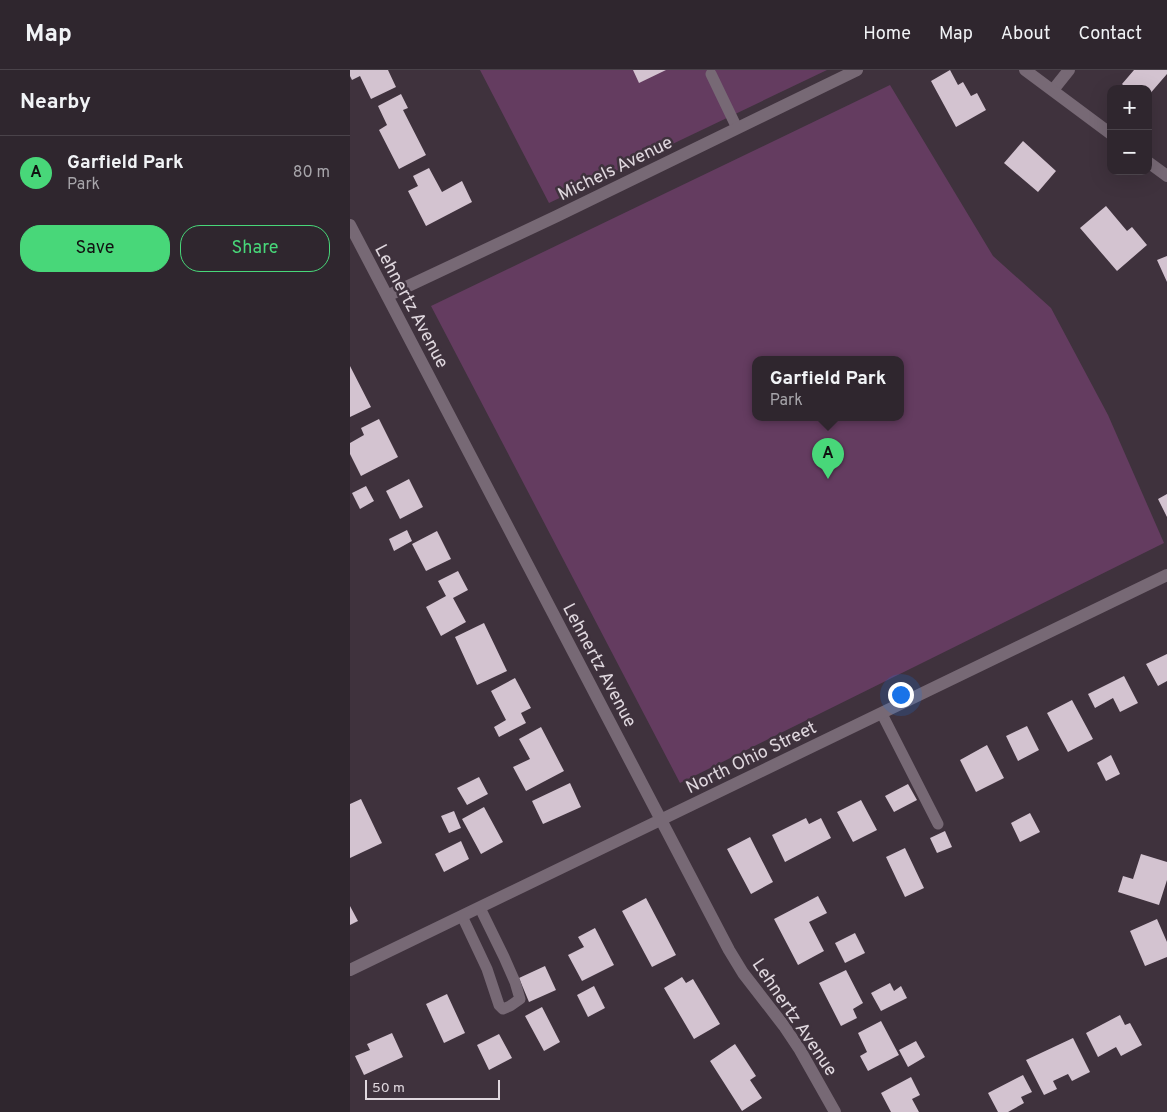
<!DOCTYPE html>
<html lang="en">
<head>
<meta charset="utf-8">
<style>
  :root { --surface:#2f262e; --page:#372e36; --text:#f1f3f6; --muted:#a7a5aa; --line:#4a434a; --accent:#48d779 }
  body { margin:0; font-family:Overpass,sans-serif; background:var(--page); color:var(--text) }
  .controls { position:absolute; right:15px; top:15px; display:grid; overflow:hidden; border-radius:10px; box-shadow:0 5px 20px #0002 }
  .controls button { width:45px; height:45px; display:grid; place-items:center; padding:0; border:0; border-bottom:1px solid var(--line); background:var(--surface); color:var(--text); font:25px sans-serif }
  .scale { position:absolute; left:15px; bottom:12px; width:135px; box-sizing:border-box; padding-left:5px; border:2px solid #e0d8df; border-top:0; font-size:14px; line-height:18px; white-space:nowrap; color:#e0d8df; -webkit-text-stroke:4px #3f323d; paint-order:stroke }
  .you { position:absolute; left:550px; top:624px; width:18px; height:18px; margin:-12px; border:4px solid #fff; border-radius:50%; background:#1a73e8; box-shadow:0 0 0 8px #1a73e833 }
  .badge { display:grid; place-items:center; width:32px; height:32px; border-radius:50%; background:var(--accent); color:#111; font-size:16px; font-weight:700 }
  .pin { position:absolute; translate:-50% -41px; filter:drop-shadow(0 1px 2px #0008) }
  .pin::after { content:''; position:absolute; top:26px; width:18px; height:15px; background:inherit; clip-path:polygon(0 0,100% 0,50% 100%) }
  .popup { position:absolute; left:402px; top:286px; width:152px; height:65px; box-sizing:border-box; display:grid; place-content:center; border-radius:10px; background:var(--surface); filter:drop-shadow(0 1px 4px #0005); font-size:16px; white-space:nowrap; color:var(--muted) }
  .popup b { font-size:19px; color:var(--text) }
  .popup::after { content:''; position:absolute; left:50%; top:100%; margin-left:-10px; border:10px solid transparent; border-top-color:var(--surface) }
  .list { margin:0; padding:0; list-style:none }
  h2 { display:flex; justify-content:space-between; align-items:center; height:65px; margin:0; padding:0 20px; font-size:21px }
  h2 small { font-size:16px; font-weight:400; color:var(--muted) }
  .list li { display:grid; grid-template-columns:32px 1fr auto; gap:15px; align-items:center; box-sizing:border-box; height:75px; padding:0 20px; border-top:1px solid var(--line) }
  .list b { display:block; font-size:19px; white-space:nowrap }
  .list p { margin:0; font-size:16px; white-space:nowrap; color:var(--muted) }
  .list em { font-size:16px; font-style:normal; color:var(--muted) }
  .actions { display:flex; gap:10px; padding:15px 20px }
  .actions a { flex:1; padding:11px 0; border:1px solid var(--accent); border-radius:20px; text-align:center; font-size:18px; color:var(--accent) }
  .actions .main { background:var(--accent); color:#111 }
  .map { position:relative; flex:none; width:817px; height:1042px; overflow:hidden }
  header { display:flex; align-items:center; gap:30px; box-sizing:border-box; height:70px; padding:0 25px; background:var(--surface); border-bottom:1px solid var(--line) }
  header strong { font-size:24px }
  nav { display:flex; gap:28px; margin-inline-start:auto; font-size:18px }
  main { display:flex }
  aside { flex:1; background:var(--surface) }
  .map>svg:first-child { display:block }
  .green { fill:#643c60; fill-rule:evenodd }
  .building { fill:#d3c3d0 }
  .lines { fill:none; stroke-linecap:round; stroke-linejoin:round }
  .service { stroke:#776975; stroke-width:11 }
  .minor { stroke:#776975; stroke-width:12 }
  .tertiary { stroke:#776975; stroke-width:12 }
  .labels { text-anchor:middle; stroke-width:5; stroke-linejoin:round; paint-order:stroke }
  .street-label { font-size:18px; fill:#e0d8df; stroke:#3f323d }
</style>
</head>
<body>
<header>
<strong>Map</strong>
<nav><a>Home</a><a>Map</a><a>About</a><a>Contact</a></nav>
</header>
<main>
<aside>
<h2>Nearby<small></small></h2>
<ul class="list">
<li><span class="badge">A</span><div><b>Garfield Park</b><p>Park</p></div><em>80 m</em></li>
</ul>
<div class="actions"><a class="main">Save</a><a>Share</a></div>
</aside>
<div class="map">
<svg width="817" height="1042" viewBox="0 0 817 1042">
  <rect width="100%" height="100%" fill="#3f323d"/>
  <path class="green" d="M130 0H477L199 133Z
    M540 15 643 186 701 238 758 345 814 473 330 713 81 236ZM406 290H550V348H406Z"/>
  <path class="building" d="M0 0H38L46 17 21 29 10 6 2 10 0 6Z
    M283 0H316L289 13Z
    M600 0 608 15 613 12 621 26 627 23 636 40 606 57 581 11Z
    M784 0H817V4L798 26V19H777L772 14Z
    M51 24 58 38 53 40 76 85 49 99 29 60 37 55 28 36Z
    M673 71 706 101 688 122 654 93Z
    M79 98 92 122 112 111 122 132 76 156 58 121 68 116 63 106Z
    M756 136 777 161 782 157 797 175 767 201 730 158Z
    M817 186V212L807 190Z
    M0 296 21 337 0 347Z
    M29 349 48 387 11 406 0 384V373L14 365 11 358Z
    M59 409 73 437 50 449 36 421Z
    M16 416 24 431 10 439 2 423Z
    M817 424V447L808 429Z
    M57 460 62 471 44 481 39 469Z
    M87 461 101 489 76 501 62 474Z
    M108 501 118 520 103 528 116 552 91 566 76 537 96 526 88 511Z
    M134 553 157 601 127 615 105 567Z
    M817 584V611L808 616 796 594Z
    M774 606 788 633 770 642 763 628 745 638 738 624Z
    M165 608 181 638 171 643 176 653 149 667 144 657 156 650 141 621Z
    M722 630 743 669 718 682 697 643Z
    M677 656 689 680 668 691 656 666Z
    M191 657 214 701 176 721 163 697 180 689 169 669Z
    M637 675 654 708 626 722 610 690Z
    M761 685 770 704 756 711 747 693Z
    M129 707 138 724 117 735 107 718Z
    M220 713 231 737 193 754 182 731Z
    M558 714 567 730 544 742 535 726Z
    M11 729 32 773 0 788V734Z
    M511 730 527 760 503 772 487 742Z
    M134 737 153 772 131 784 112 749Z
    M104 741 111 758 99 763 91 746Z
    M680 743 690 762 670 772 661 753Z
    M456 748 459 754 471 748 481 768 435 792 422 765Z
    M595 761 602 777 587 783 580 768Z
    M400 767 423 812 401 824 377 779Z
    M111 771 119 789 94 802 85 784Z
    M555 778 574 818 555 827 536 787Z
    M791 784 817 792V810L809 835 768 822 773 806 783 809Z
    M468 826 477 843 459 852 474 881 448 895 424 849Z
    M296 828 326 885 302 897 272 841Z
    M0 836 8 851 0 855Z
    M807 849 817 872V887L795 896 780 861Z
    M245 858 264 895 232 911 218 885 234 877 228 867Z
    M505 863 515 883 495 893 485 873Z
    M195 896 206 920 179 932 169 908Z
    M496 900 513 933 503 939 507 948 491 956 469 913Z
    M332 907 336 913 343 909 370 954 344 969 314 918Z
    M540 913 544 921 551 916 557 928 531 941 521 923Z
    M244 916 255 938 238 947 227 925Z
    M97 924 115 963 94 973 76 934Z
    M192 937 210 972 194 981 175 946Z
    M770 945 775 955 780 953 792 975 771 986 766 977 748 987 736 963Z
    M531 951 549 985 518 1001 510 986 517 982 508 963Z
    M42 963 53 987 14 1005 5 986 20 980 17 974Z
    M149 964 162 988 139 1000 127 975Z
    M723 968 740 1002 722 1011 718 1004 703 1011 707 1019 694 1025 676 990Z
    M566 971 575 987 558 997 549 980Z
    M385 974 406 1006 400 1010 412 1028 392 1041 360 991Z
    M673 1005 682 1022 671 1027 674 1033 658 1042H648L638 1023Z
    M561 1007 570 1025 562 1029 569 1042H541L531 1023Z"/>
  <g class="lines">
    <path class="service" d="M361 4 387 58
      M532 644 588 754
      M112 846 137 899 149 935 153 939 160 936 170 929 165 912 154 887 130 838"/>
    <path class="minor" d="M703 20 719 0
      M0 155 379 880 393 903 434 956 450 980 485 1042
      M37 226 207 146 507 0
      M0 900 817 505"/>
    <path class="tertiary" d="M675 0 761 64
      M798 92 817 106"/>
  </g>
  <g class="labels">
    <g class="street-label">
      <text transform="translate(265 98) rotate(-26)" y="6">Michels Avenue</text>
      <text transform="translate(62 236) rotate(62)" y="6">Lehnertz Avenue</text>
      <text transform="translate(250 595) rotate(62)" y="6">Lehnertz Avenue</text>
      <text transform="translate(401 687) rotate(-26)" y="6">North Ohio Street</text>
      <text transform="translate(445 947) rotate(56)" y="6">Lehnertz Avenue</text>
    </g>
  </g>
</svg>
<div class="controls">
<button>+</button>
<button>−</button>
</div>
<div class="scale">50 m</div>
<div class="you"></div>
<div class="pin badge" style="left:478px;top:409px">A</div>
<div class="popup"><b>Garfield Park</b>Park</div>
</div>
</main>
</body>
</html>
